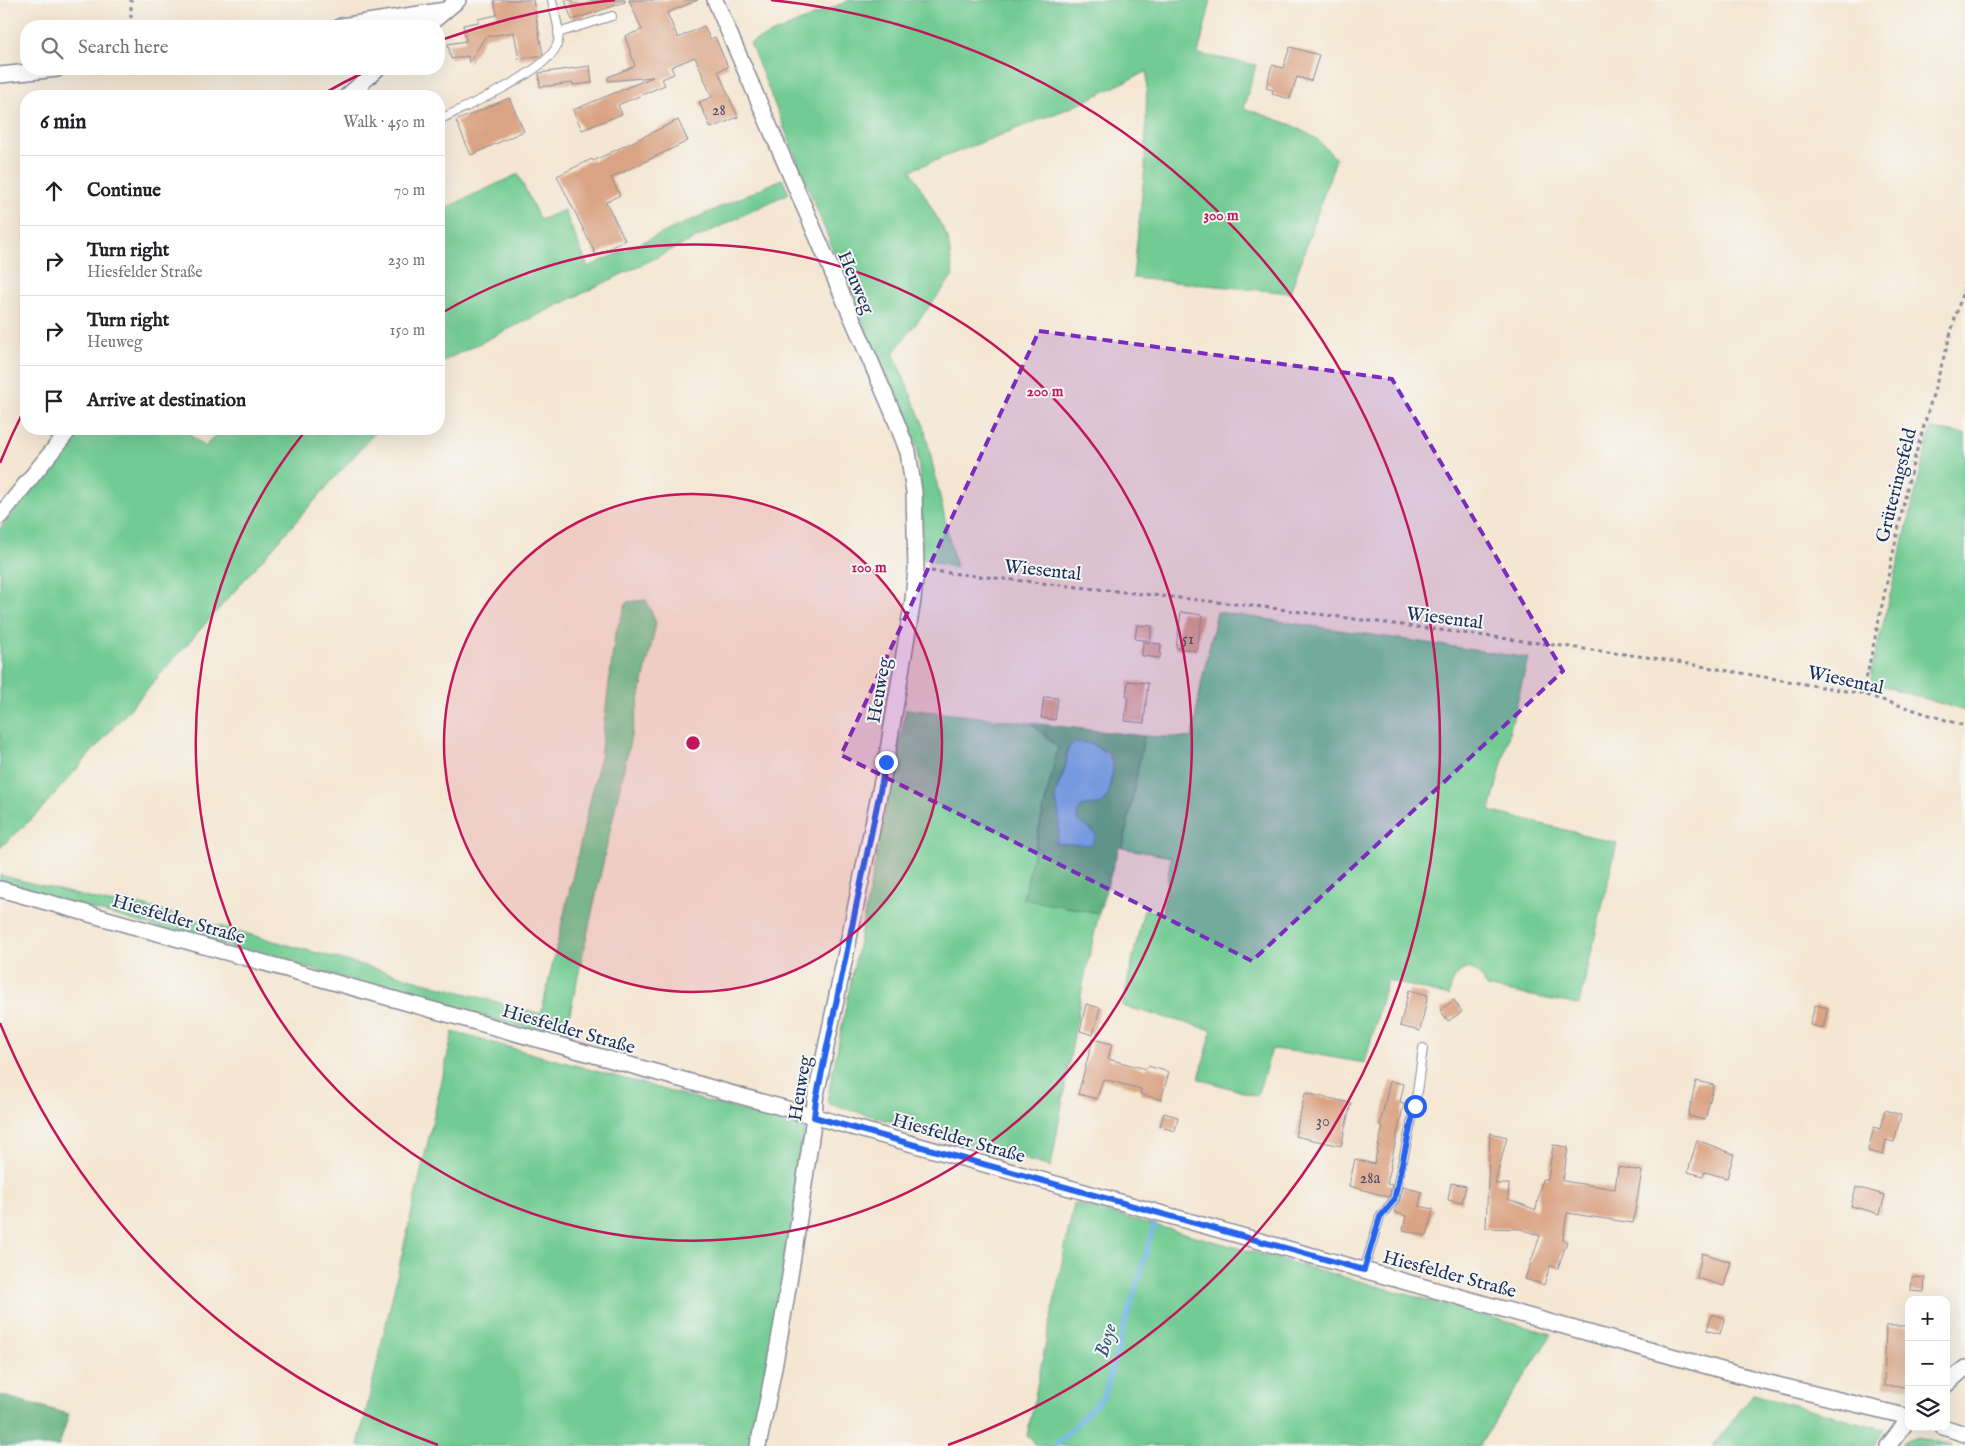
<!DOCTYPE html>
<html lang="en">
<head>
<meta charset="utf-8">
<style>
  :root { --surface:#fff; --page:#f6f6f6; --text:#202124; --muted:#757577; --line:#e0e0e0 }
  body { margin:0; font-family:"IM FELL English",serif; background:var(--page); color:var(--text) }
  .controls { position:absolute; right:15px; bottom:15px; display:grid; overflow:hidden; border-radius:10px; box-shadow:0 5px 20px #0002 }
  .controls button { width:45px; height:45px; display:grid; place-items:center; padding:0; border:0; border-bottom:1px solid var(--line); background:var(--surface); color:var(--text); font:25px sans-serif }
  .stop { position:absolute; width:15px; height:15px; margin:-11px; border:4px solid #2563eb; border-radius:50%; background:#fff }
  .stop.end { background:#2563eb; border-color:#fff; box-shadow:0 1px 5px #0008 }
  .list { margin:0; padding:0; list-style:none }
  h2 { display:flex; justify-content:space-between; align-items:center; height:65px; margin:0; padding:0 20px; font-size:21px }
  h2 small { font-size:16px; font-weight:400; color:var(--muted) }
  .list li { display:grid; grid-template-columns:32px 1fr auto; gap:15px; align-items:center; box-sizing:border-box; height:70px; padding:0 20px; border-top:1px solid var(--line) }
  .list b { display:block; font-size:19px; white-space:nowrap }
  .list p { margin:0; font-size:16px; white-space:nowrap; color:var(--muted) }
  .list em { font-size:16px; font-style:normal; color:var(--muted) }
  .icon { flex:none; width:28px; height:28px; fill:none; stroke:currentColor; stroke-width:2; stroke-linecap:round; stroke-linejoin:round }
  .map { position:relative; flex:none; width:1965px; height:1446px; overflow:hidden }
  .search { position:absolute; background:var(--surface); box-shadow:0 5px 20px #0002; left:20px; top:20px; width:425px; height:55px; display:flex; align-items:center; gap:12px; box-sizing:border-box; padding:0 18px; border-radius:20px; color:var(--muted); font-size:19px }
  .panel { position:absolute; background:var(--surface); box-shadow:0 5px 20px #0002; left:20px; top:90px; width:425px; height:345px; border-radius:20px }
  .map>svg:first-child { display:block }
  .green { fill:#71cb92; stroke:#467d78 }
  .forest { fill:#5caf7c; stroke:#3c6f6d; fill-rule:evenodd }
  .water { fill:#73b6e8; stroke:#4772a3 }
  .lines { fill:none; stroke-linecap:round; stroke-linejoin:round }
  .stream { stroke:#73b6e8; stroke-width:5 }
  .building { fill:#daa383 }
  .service-casing { stroke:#888a98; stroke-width:10 }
  .minor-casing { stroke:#888a98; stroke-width:18 }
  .path { stroke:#888a98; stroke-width:3; stroke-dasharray:4 4; stroke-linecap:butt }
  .service { stroke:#fff; stroke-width:8 }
  .minor { stroke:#fff; stroke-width:15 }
  .route { stroke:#2563eb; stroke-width:6 }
  .marked { fill:#7b2cbf; fill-opacity:0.2; stroke:#7b2cbf; stroke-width:4; stroke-dasharray:10 6; stroke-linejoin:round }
  .ring { fill:none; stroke:#c2185b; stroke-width:2.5 }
  .labels { text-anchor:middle; stroke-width:4; stroke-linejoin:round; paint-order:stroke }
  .number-label { font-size:16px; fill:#4b4c67 }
  .street-label { font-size:19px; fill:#1b2f5e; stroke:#f6f6f2 }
  .water-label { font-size:20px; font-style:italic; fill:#355887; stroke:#f6f6f2 }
  .centre { fill:#c2185b; stroke:#f6f6f2; stroke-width:2.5 }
  .ring-label { font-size:15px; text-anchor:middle; font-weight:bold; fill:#c2185b; stroke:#f6f6f2; stroke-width:4; stroke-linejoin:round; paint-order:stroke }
</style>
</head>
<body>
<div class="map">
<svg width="1965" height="1446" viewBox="0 0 1965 1446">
  <rect width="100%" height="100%" fill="#f6f6f2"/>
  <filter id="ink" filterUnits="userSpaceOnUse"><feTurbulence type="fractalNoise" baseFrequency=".02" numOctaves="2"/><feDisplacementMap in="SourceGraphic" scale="10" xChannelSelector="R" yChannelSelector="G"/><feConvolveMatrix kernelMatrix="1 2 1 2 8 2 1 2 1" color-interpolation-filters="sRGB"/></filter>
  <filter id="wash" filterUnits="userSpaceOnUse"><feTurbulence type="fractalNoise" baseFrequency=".0096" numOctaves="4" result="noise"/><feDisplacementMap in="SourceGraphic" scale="20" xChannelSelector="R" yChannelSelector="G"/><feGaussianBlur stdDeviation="1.12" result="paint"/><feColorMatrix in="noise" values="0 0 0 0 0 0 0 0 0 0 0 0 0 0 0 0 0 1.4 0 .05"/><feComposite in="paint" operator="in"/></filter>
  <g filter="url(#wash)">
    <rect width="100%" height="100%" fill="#f4e6d1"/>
    <path class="green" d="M850 0H1211L1198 54 1256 65 1244 108 1292 125 1317 139 1336 159 1290 293 1133 278 1145 167 1147 71 1077 105 911 170 948 238 953 276 893 353 924 426 956 568 922 559 921 490 917 449 877 359 750 43Z
      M518 174 540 220 564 210 588 267 782 179 789 193 439 363V211Z
      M84 429H183L205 447 220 429H378L35 816 0 848V528Z
      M1931 429 1965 434V711L1871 682 1872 669Z
      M646 600 656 623 567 1026 576 1042 0 884V875L109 903 127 901 541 1014 600 758 615 634 627 602Z
      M1217 612 1528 658 1490 811 1617 843 1579 1005 1486 987C1483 977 1478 973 1469 968 1451 975 1453 978 1449 996L1387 980 1365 1063 1307 1053 1272 1049 1257 1096 1199 1079 1212 1030 1122 1006 1144 909 1162 913 1171 857 1123 848 1144 736 1192 738 1202 680Z
      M906 709 1031 723 1058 747 1023 899 1099 913 1082 989 1051 1167 829 1104 827 1100Z
      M453 1032 805 1128 793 1232 751 1446H358Z
      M1074 1203 1552 1334 1479 1446H1038L1027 1436Z
      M1753 1394 1884 1429 1873 1446H1713Z
      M1918 1437 1953 1446H1901L1904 1442Z"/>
    <path class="forest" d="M1031 723 1144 736 1123 848 1119 847 1099 913 1023 899 1058 747ZM1094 745C1098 748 1106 750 1109 754 1117 762 1109 788 1107 799 1104 800 1100 804 1096 805 1088 807 1083 804 1077 812V820L1086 828 1094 831 1055 843C1060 832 1060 820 1058 809 1057 804 1055 798 1056 793 1059 778 1068 768 1067 752Z
      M0 1395 69 1414 59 1446H0Z"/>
    <path class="water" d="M1077 742C1085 742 1092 744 1100 749 1116 759 1114 765 1110 783 1109 792 1108 798 1101 805 1088 806 1077 802 1077 820 1083 825 1093 829 1096 836L1092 845 1055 843 1059 834V814L1055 795 1064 772 1067 760V752L1070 746Z"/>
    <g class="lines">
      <path class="stream" d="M1055 1446 1104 1396 1154 1225"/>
    </g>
    <g id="blocks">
      <path class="building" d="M494 0H533L543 55 519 59 514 32 485 37 469 63 468 56 451 59 448 44 466 41 463 25 479 22 478 19 497 15Z
        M565 0H625V2L572 20Z
        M629 0H698L667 13 678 38 704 26 710 39 715 37 728 67 718 71 738 117 711 128 699 102 712 97 695 57 671 67 674 74 662 79 665 85 618 105 622 114 582 130 573 110 653 77 609 81 608 77 635 66 625 36 642 30Z
        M1290 47 1319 55 1311 81 1297 77 1290 99 1272 94 1273 90 1266 88 1272 65 1283 68Z
        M590 66 592 83 573 85V83L540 87 539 73Z
        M509 98 524 131 471 155 456 121Z
        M678 120 688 141 611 178 620 195 606 202 625 240 596 255 557 176 592 159 593 161Z
        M1181 612 1202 615 1197 651 1176 648Z
        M1137 625 1152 626 1150 641 1135 639Z
        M1143 642 1161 644 1160 658 1142 656Z
        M1128 681 1148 683 1144 723 1125 721 1128 696H1126Z
        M1044 697 1058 698 1055 720 1041 718Z
        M1409 990 1428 995 1420 1031 1400 1026Z
        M1454 1000 1462 1012 1448 1021 1440 1010Z
        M1086 1004 1100 1008 1093 1035 1080 1031Z
        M1815 1005 1828 1008 1823 1028 1810 1025Z
        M1093 1039 1112 1044 1108 1059 1146 1069 1148 1066 1169 1072 1161 1100 1140 1094 1141 1089 1103 1079 1097 1099 1078 1094Z
        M1390 1081 1404 1084 1400 1102 1404 1103 1390 1167H1391L1387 1184 1392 1185 1389 1197 1349 1186 1355 1159 1374 1164 1383 1126 1380 1125Z
        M1696 1081 1714 1085 1705 1120 1688 1116Z
        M1305 1093 1351 1103 1341 1146 1295 1136Z
        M1885 1110 1901 1115 1894 1142 1886 1140 1883 1155 1868 1151 1874 1127 1880 1129Z
        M1164 1113 1178 1117 1175 1131 1160 1127Z
        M1490 1133 1507 1137 1495 1184H1509L1508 1199 1536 1210 1542 1179H1548L1553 1145 1568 1147 1563 1181 1615 1189 1618 1167 1642 1171 1633 1223 1567 1213 1563 1240 1567 1242 1558 1268 1550 1266 1544 1285 1525 1279 1540 1236 1521 1229 1486 1228Z
        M1697 1140 1734 1154 1727 1178 1705 1172 1703 1176 1688 1172Z
        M1451 1183 1466 1186 1462 1203 1448 1200Z
        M1403 1187 1422 1192 1419 1206 1433 1209 1427 1236 1403 1230 1406 1216 1394 1212 1399 1202Z
        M1856 1187 1885 1195 1880 1214 1851 1206Z
        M1702 1253 1731 1262 1724 1286 1697 1278Z
        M1912 1277 1925 1278 1924 1292 1911 1291Z
        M1712 1314 1725 1318 1720 1334 1707 1330Z
        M1886 1326H1909V1387L1884 1386Z"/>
    </g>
  </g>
  <g filter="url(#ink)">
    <use href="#blocks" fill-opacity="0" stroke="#888a98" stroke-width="1"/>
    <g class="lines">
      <defs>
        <path id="service" d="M558 33 612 16
          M360 84 369 96
          M439 120C466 106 547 72 557 45 562 32 554 13 552 0
          M1364 1270 1380 1217 1394 1200 1415 1106 1423 1048"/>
        <path id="minor" d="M715 0 893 413 908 452 914 492 916 569 913 600 886 762 815 1100 814 1117C798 1227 782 1337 758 1446
          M341 26 446 10
          M427 26 458 0
          M0 75 57 69
          M347 96 377 69
          M0 516 70 429
          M0 889 1646 1349 1765 1382 1909 1417
          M1946 1385 1965 1368
          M1943 1427 1965 1434
          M1888 1446 1909 1419"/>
      </defs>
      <use href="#service" class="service-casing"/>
      <use href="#minor" class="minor-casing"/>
      <path class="path" d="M131 26V0
        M931 571 1263 607 1654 658 1863 694 1965 726
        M1863 694 1910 474 1965 284"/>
      <use href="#service" class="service"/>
      <use href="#minor" class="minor"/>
    </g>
  </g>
  <g class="lines" filter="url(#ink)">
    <path class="route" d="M886 762 816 1100 814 1117 1364 1270 1380 1217 1394 1200 1415 1106"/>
  </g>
  <path class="marked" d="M1039 331 1392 379 1563 671 1252 961 841 755Z"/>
  <circle cx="693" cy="743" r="249" fill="#c2185b" fill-opacity=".12"/>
  <g class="ring">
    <circle cx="693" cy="743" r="249"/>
    <path d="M440 314A498 498 0 1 1 306 430"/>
    <path d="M438 1445A747 747 0 0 1 0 1023M0 463A747 747 0 0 1 24 410M319 96A747 747 0 0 1 371 69M444 39A747 747 0 0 1 615 0M771 0A747 747 0 0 1 948 1445"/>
  </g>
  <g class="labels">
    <g class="number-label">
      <text x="719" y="115">28</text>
      <text x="1188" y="644">51</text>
      <text x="1323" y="1126">30</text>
      <text x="1370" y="1183">28a</text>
    </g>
    <g class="street-label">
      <text transform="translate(857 282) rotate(67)" y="7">Heuweg</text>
      <text transform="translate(1895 485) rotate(-76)" y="7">Grüteringsfeld</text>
      <text transform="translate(1043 569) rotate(6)" y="7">Wiesental</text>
      <text transform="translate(1445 617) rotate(7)" y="7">Wiesental</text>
      <text transform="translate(1846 679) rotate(12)" y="7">Wiesental</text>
      <text transform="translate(878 690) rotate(-80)" y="7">Heuweg</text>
      <text transform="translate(179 918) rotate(16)" y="7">Hiesfelder Straße</text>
      <text transform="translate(569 1028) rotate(16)" y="7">Hiesfelder Straße</text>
      <text transform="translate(799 1088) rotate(-81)" y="7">Heuweg</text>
      <text transform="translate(959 1137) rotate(16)" y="7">Hiesfelder Straße</text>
      <text transform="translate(1450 1273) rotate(15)" y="7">Hiesfelder Straße</text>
    </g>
    <g class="water-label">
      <text transform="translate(1105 1340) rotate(-74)" y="7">Boye</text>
    </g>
  </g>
  <circle cx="693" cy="743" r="8" class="centre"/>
  <g class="ring-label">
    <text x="1221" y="220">300 m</text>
    <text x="1045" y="396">200 m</text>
    <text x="869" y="572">100 m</text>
  </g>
</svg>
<div class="controls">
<button>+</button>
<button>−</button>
<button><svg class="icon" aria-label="layers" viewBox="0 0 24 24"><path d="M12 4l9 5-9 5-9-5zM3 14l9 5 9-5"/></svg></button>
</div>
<div class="stop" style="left:1415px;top:1106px"></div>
<div class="stop end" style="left:886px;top:762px"></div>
<div class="search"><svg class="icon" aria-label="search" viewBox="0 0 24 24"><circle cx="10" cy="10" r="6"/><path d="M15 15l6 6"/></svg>Search here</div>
<section class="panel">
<h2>6 min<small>Walk · 450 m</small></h2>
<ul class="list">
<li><svg class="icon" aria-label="ahead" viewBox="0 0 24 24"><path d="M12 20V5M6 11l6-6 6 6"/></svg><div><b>Continue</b></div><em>70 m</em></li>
<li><svg class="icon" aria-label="right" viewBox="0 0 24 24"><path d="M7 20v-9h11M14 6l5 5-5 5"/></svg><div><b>Turn right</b><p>Hiesfelder Straße</p></div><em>230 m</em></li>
<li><svg class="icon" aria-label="right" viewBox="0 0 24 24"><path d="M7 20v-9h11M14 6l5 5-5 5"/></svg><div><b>Turn right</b><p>Heuweg</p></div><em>150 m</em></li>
<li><svg class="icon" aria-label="arrive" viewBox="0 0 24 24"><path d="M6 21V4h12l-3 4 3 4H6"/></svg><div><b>Arrive at destination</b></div></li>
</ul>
</section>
</div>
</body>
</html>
